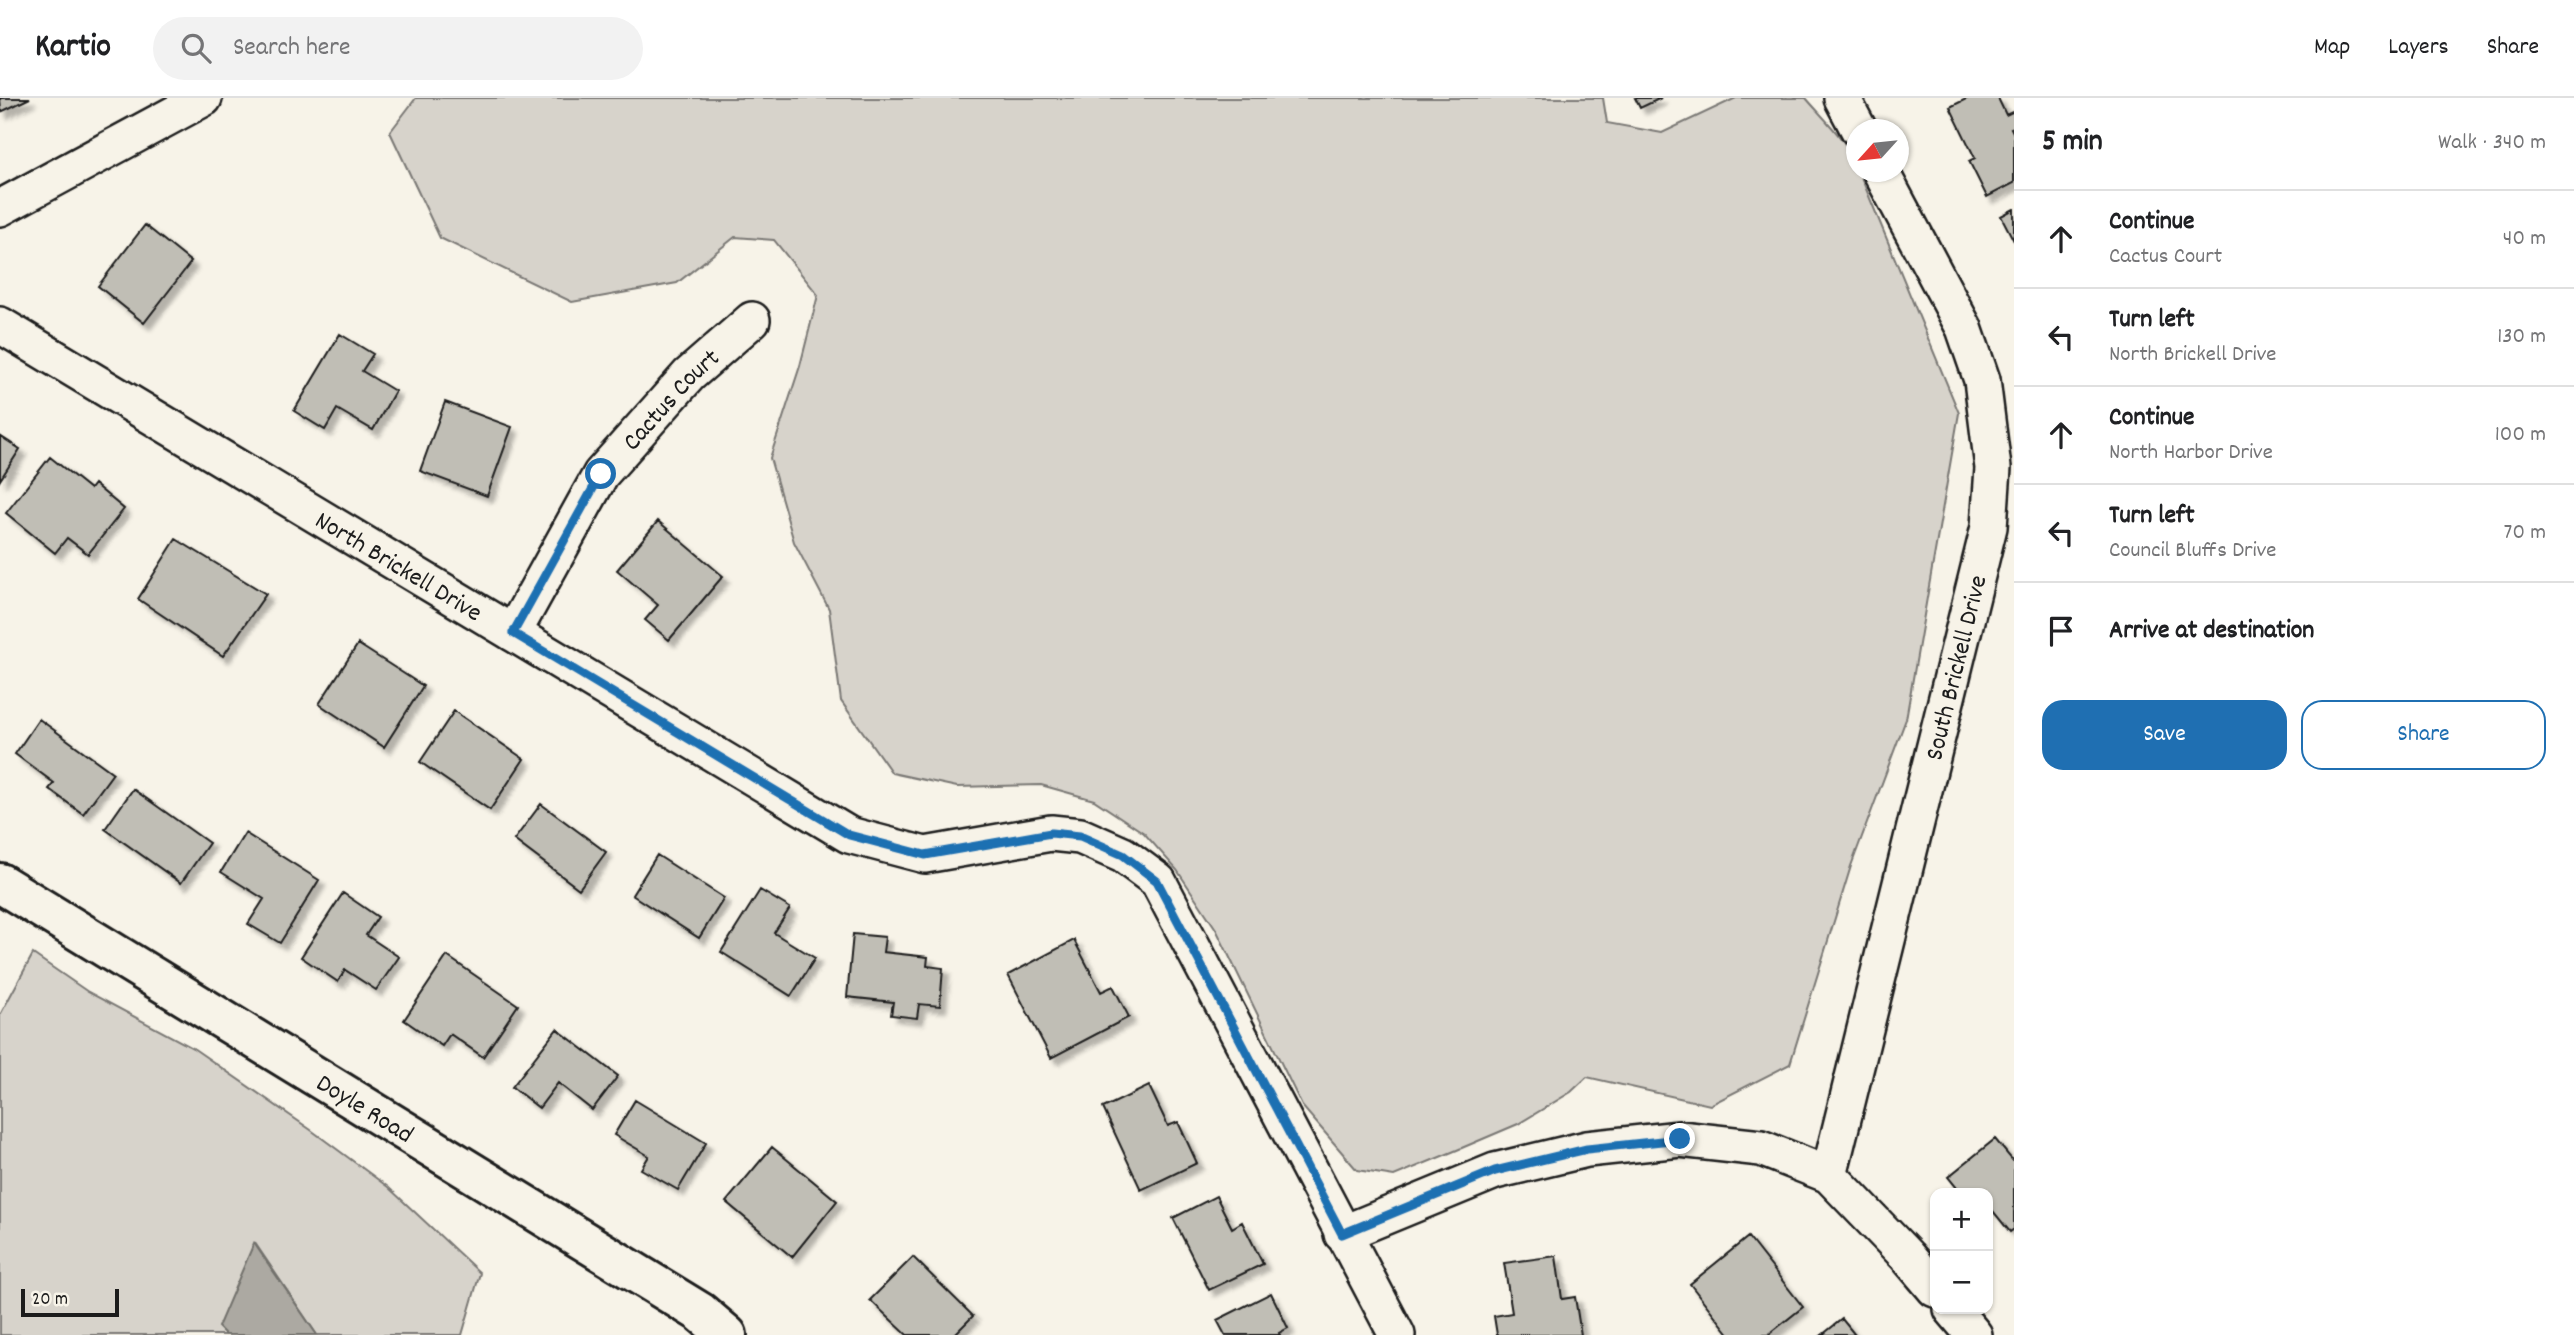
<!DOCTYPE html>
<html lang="en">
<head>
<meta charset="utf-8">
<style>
  :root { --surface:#fff; --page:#f2f2f2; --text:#202124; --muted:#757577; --line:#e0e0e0; --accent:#1f6fb2 }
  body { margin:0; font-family:Dekko,sans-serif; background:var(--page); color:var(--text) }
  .controls { position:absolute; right:21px; bottom:21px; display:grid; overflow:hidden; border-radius:14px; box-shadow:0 2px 5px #0004 }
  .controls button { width:63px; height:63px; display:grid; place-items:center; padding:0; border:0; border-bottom:2px solid var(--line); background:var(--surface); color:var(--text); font:35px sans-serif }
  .compass { position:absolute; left:1846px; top:21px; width:63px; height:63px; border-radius:50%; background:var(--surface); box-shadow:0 2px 5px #0004; rotate:243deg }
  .scale { position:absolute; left:21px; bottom:18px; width:98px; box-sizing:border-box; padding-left:7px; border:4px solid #1c1c1c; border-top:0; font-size:19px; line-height:24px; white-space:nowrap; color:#1c1c1c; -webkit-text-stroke:5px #f7f3e8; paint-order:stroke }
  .stop { position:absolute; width:21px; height:21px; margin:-16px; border:5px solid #1f6fb2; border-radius:50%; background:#fff }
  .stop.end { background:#1f6fb2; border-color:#fff; box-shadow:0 2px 7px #0008 }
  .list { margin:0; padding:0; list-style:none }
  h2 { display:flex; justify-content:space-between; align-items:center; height:91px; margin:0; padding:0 28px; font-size:30px }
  h2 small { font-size:23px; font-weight:400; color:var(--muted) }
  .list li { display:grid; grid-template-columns:46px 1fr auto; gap:21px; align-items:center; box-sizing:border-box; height:98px; padding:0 28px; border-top:2px solid var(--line) }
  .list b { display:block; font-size:26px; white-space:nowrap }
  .list p { margin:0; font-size:23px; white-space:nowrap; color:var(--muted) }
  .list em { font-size:23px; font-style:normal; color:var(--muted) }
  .actions { display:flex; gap:14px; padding:21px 28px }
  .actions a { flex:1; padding:16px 0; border:2px solid var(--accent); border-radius:21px; text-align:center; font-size:24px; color:var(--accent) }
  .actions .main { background:var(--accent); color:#fff }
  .icon { flex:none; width:38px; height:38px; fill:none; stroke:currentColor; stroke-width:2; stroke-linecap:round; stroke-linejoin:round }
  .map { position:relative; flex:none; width:2014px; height:1237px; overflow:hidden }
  header { display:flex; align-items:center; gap:42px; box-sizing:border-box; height:98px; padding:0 35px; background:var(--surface); border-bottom:2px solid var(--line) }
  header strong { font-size:33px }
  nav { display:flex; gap:38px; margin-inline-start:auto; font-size:24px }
  .search { width:490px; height:63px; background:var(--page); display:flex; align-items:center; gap:18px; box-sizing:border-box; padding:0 24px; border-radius:38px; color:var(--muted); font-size:26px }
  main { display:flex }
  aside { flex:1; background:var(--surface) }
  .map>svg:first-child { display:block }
  .green { fill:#d7d3cb; stroke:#7a7874; stroke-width:2 }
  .water { fill:#aca9a2; stroke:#72716c; stroke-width:2 }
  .building { fill:#c0beb5; stroke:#1c1c1c; stroke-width:2; filter:url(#shadow) }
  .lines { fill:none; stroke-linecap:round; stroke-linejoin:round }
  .minor-casing { stroke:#1c1c1c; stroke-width:40 }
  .major-casing { stroke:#1c1c1c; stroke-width:44 }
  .minor { stroke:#f7f3e8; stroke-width:35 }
  .major { stroke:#f7f3e8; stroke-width:38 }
  .route { stroke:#1f6fb2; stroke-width:9 }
  .labels { text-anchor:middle; stroke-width:7; stroke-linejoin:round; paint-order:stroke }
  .street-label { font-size:26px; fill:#1c1c1c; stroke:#f7f3e8 }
</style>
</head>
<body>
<header>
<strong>Kartio</strong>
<div class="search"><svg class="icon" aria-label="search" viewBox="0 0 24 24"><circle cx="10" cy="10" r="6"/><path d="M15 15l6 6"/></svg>Search here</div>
<nav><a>Map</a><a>Layers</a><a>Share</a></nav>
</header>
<main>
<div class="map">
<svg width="2014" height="1237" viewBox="0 0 2014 1237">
  <defs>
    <filter id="shadow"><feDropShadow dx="6" dy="6" stdDeviation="2" flood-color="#0004"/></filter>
  </defs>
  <rect width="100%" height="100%" fill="#f7f3e8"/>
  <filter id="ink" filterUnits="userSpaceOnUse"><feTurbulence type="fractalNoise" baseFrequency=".0143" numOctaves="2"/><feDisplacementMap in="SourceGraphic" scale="14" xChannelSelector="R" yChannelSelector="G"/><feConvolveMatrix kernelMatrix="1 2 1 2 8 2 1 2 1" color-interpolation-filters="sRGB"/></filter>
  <g filter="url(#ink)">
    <path class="green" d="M416 0H1603L1607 25 1662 35 1736 0H1806C1821 18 1856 50 1856 74H1859L1959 315 1906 621 1851 768 1790 966 1710 1007 1587 979 1571 994 1518 1026 1457 1052 1394 1078 1357 1072 1302 1008 1216 831 1177 772 1144 735 1094 702 1041 687 957 689 892 675 841 603 829 511 794 444 770 360 800 268 818 197 774 142 735 139 677 185 572 204 440 140 390 34Z
      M33 856 88 894 193 950 311 1032 388 1089 480 1175 462 1237H317L255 1145 219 1229 226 1237H0V917Z"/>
    <path class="water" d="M254 1145 317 1237H226L218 1229Z"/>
    <path class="building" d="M0 0H30L1 14Z
      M1635 0H1661L1640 10Z
      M1968 0H1998L2006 17 2014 13V29L2011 30 2014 36V85L1987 99 1969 63 1975 60 1950 9Z
      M2014 111V143L2001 118Z
      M145 127 191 164 144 225 98 188Z
      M340 236 373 256 362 273 395 293 373 332 337 311 325 332 294 313Z
      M445 304 512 329 487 398 420 373Z
      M0 338 20 351 0 382Z
      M50 359 90 391 94 386 124 411 88 456 67 440 55 455 6 415Z
      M658 423 723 478 669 542 645 522 658 507 617 472Z
      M176 441 266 496 223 558 138 501Z
      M358 546 423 588 384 649 319 606Z
      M454 613 524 661 490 712 420 664Z
      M39 621 113 675 83 716 49 691 54 685 15 656Z
      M133 691 209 745 181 785 105 731Z
      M541 706 606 754 579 791 514 742Z
      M245 735 319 782 280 845 248 826 264 801 221 774Z
      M657 757 724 800 699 840 632 797Z
      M760 792 790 810 774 835 815 860 791 898 721 854Z
      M343 795 378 819 366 837 399 859 376 892 345 872 338 884 301 859Z
      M853 836 885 839 883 854 928 859 927 868 943 870 940 908 919 906 917 920 891 917 893 904 847 899Z
      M1074 842 1101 894 1113 888 1129 919 1051 960 1008 877Z
      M447 858 518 907 483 959 450 936 442 948 404 922Z
      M557 931 618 978 592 1012 558 985 539 1010 512 989Z
      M1149 988 1168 1028 1178 1024 1197 1065 1141 1092 1103 1010Z
      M635 1002 706 1045 678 1092 641 1071 649 1058 614 1037Z
      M1995 1041 2014 1064V1131L2010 1134 1988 1107V1095H1961L1948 1079Z
      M772 1049 837 1103 792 1159 726 1104Z
      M1216 1098 1232 1130 1242 1124 1263 1166 1209 1192 1173 1120Z
      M1748 1139 1803 1209 1768 1237H1730L1690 1186Z
      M1556 1158 1562 1201 1575 1199 1581 1237H1497L1494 1218 1512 1215 1504 1165Z
      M913 1159 973 1218 954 1237H907L870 1202Z
      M1271 1195 1288 1230 1279 1235 1280 1237H1225L1217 1222Z
      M1842 1221 1855 1237H1822Z"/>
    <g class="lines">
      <defs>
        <g id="minor">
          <path d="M1842 0 1859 32"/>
          <path d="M0 110 204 0"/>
          <path id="s1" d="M0 227 849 737 925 757 1051 735 1080 738 1123 757 1158 783 1397 1237"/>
          <path id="s2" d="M513 535 601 376 689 277 752 222"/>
          <path id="s3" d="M1829 1077 1989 429 1993 370 1982 282 1964 230 1881 74"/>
          <path d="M1342 1136 1495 1073 1587 1051 1680 1041 1761 1050 1829 1077 1907 1158 1935 1191"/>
          <path d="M1952 1211 1974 1237"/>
        </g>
        <g id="major">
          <path id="s4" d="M0 785 700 1214 727 1237"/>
        </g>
      </defs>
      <use href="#minor" class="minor-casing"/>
      <use href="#major" class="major-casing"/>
      <use href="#minor" class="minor"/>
      <use href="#major" class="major"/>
    </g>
  </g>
  <g class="lines" filter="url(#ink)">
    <path class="route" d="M601 376 513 535 849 737 925 757 1051 735 1080 738 1123 757 1157 783 1342 1136 1495 1073 1587 1051 1680 1041"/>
  </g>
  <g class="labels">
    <g class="street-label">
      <text dy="9" stroke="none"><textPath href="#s2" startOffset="284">Cactus Court</textPath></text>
      <text dy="9" stroke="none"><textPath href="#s1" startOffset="466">North Brickell Drive</textPath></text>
      <text dy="9" stroke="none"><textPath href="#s3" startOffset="523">South Brickell Drive</textPath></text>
      <text dy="9" stroke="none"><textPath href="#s4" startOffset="429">Doyle Road</textPath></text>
    </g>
  </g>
</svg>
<div class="controls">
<button>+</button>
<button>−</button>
</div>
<svg class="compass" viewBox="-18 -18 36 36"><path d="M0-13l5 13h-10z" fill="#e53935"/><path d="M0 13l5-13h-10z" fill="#757577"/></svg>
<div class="scale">20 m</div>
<div class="stop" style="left:601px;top:376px"></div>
<div class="stop end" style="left:1680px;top:1041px"></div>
</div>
<aside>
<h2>5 min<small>Walk · 340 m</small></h2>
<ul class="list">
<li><svg class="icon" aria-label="ahead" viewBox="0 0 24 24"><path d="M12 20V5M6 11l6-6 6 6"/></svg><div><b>Continue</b><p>Cactus Court</p></div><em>40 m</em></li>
<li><svg class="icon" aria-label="left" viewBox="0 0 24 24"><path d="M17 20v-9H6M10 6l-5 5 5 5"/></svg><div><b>Turn left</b><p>North Brickell Drive</p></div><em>130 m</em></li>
<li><svg class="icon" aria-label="ahead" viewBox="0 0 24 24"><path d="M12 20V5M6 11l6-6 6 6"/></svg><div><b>Continue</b><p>North Harbor Drive</p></div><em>100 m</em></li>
<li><svg class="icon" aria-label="left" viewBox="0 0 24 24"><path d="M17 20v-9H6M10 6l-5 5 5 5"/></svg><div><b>Turn left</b><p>Council Bluffs Drive</p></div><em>70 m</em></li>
<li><svg class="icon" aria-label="arrive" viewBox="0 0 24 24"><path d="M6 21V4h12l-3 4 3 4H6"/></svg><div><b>Arrive at destination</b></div></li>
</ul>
<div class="actions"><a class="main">Save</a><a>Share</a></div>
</aside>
</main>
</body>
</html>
